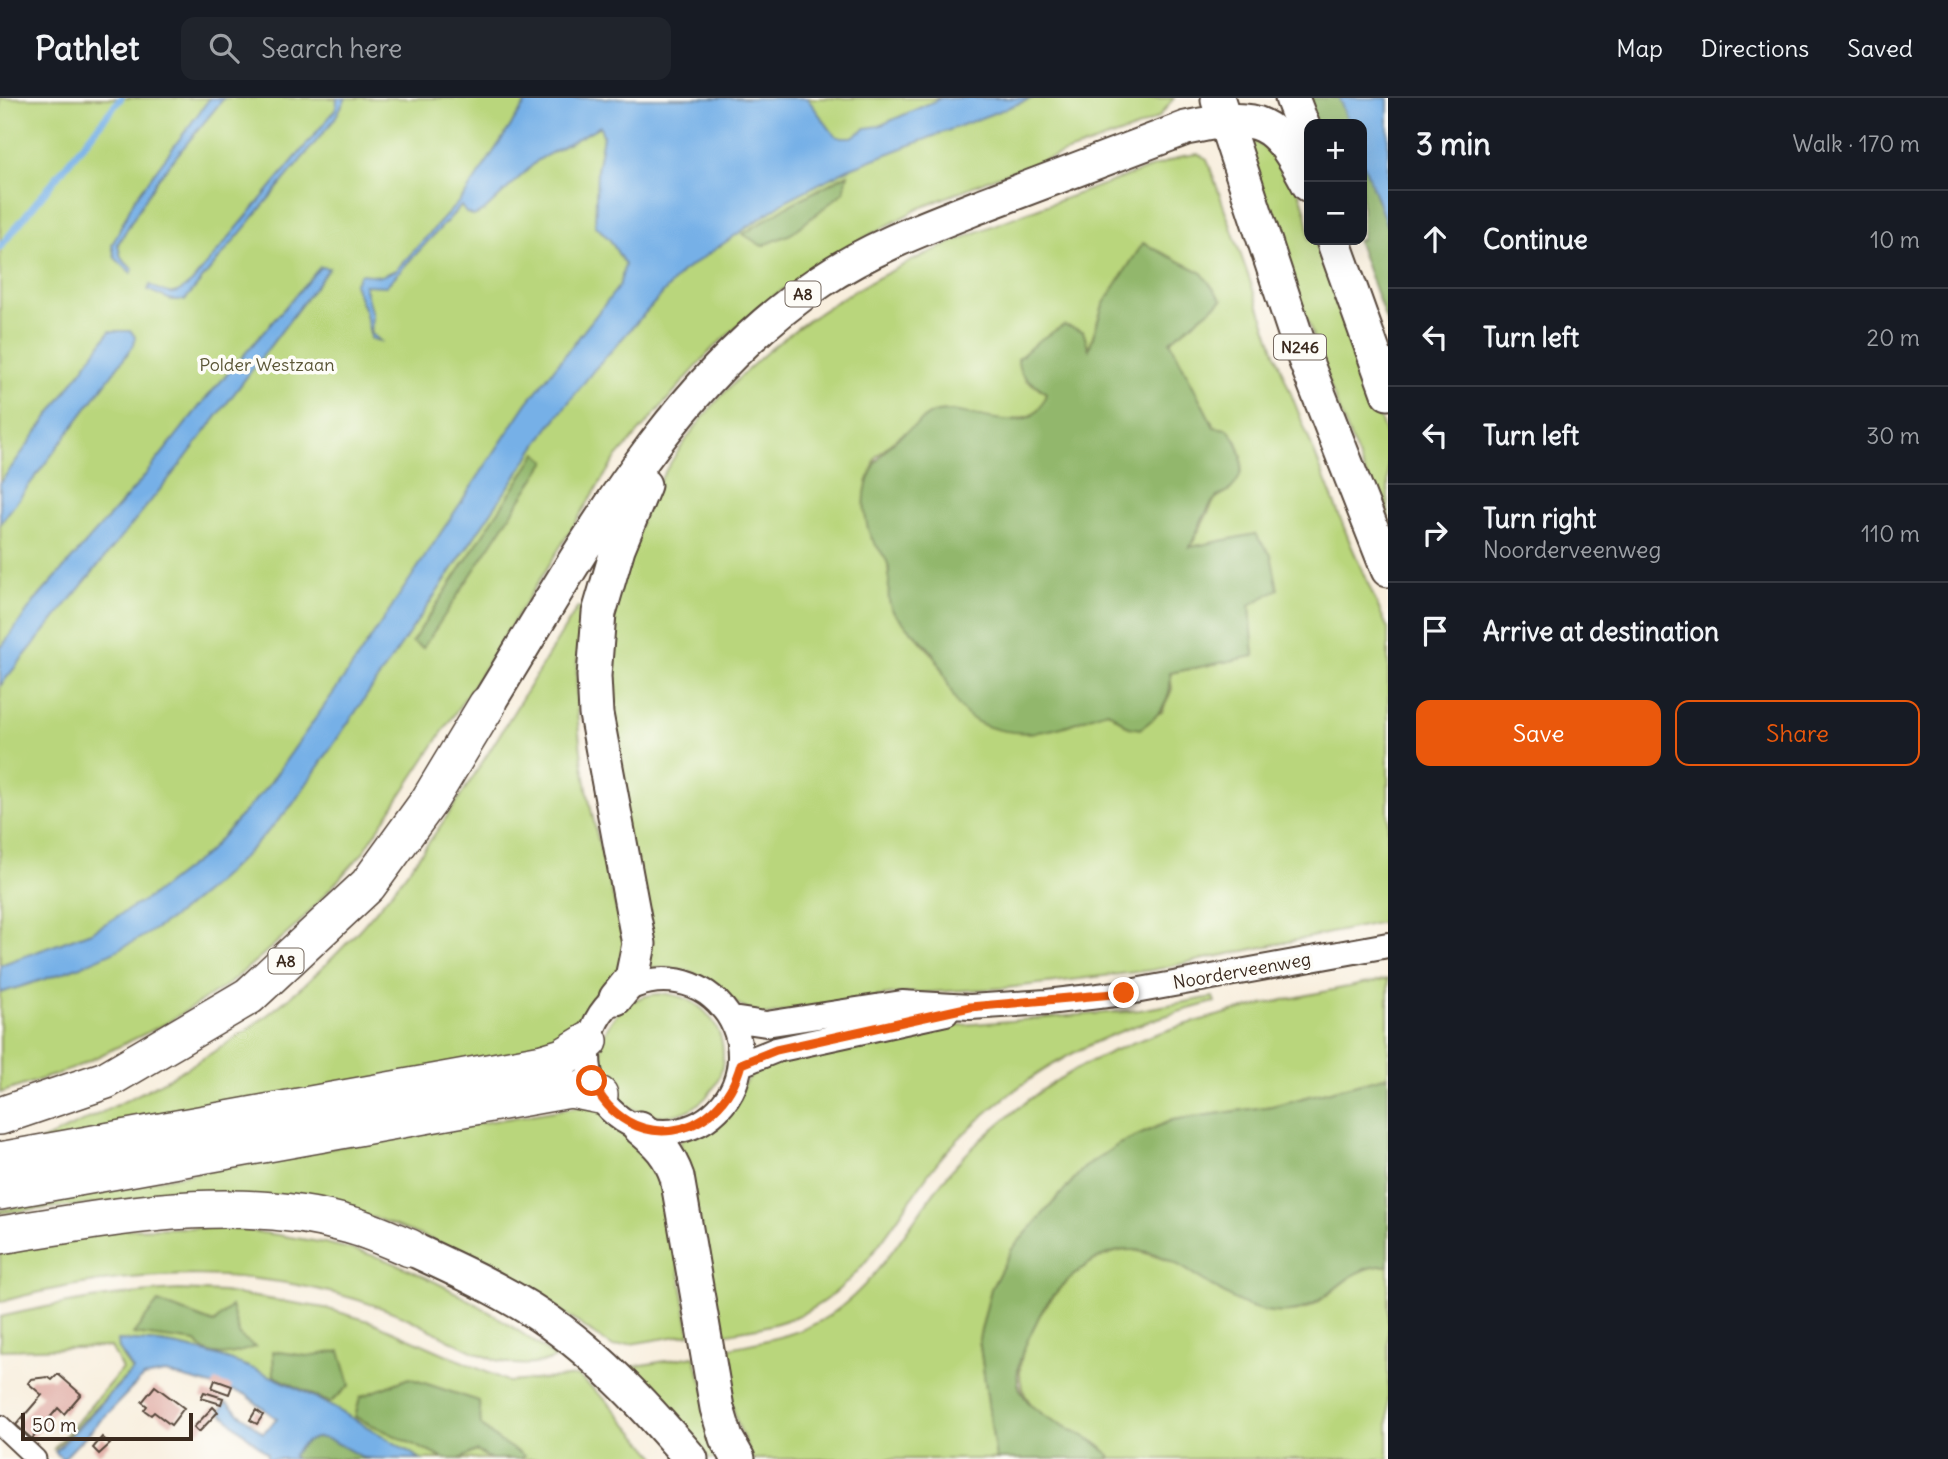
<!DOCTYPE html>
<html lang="en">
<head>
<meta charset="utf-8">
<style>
  :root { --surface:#171b24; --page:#20242c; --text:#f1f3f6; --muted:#9ea1a6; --line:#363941; --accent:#ea580c }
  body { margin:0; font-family:Delius,sans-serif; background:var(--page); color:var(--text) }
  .controls { position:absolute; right:21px; top:21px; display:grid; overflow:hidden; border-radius:14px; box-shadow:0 7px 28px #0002 }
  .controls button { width:63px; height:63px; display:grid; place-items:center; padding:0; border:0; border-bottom:2px solid var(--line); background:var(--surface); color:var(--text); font:35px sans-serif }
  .scale { position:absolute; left:21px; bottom:18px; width:172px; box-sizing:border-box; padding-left:7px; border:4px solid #3b2a1e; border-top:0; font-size:19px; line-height:24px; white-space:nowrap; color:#3b2a1e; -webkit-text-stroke:5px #fdfcf7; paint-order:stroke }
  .stop { position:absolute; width:21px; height:21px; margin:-16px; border:5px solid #ea580c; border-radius:50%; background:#fff }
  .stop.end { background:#ea580c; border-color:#fff; box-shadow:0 2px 7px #0008 }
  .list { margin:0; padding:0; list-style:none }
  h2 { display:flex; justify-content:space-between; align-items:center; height:91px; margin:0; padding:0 28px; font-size:30px }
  h2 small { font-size:23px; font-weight:400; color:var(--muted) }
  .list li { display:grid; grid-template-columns:46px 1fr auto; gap:21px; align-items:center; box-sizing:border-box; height:98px; padding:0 28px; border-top:2px solid var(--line) }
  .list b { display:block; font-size:26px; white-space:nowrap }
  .list p { margin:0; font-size:23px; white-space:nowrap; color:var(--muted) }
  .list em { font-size:23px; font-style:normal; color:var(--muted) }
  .actions { display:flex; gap:14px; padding:21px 28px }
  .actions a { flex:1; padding:16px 0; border:2px solid var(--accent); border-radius:14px; text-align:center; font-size:24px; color:var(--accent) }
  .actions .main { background:var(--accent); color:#fff }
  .icon { flex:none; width:38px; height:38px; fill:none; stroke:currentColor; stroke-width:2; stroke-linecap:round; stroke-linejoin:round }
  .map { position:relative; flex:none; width:1388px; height:1361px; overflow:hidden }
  header { display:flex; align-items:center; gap:42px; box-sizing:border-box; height:98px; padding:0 35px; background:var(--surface); border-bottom:2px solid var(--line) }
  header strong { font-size:33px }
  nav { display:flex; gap:38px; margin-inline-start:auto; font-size:24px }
  .search { width:490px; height:63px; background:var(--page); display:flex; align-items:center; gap:18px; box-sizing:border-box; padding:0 24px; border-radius:14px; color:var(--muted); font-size:26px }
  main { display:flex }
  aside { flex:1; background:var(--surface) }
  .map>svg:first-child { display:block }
  .green { fill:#b9d67c; stroke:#7a804d; stroke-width:2; fill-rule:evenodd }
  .forest { fill:#92b76c; stroke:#667045; stroke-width:2 }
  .water { fill:#76b0e7; stroke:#586d82; stroke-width:2 }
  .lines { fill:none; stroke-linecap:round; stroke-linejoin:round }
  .stream { stroke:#76b0e7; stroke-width:7 }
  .building { fill:#e0aaa3 }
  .minor-casing { stroke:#57473b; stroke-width:23 }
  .tertiary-casing { stroke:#57473b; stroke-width:28 }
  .trunk-casing { stroke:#57473b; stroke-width:37 }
  .motorway-casing { stroke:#57473b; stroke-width:40 }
  .minor { stroke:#fff; stroke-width:19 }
  .tertiary { stroke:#fff; stroke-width:24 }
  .trunk { stroke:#fff; stroke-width:33 }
  .motorway { stroke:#fff; stroke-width:37 }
  .route { stroke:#ea580c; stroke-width:9 }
  .labels { text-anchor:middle; stroke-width:7; stroke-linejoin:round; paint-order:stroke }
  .shield { fill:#fdfcf7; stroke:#75695f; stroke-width:2 }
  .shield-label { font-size:16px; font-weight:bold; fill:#3b2a1e }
  .park-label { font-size:18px; fill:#5a5536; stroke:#fdfcf7 }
  .street-label { font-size:18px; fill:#3b2a1e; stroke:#fdfcf7 }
</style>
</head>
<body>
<header>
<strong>Pathlet</strong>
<div class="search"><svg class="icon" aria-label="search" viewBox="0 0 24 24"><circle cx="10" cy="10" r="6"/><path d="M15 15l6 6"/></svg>Search here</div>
<nav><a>Map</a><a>Directions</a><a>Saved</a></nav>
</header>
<main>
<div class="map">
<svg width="1388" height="1361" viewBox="0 0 1388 1361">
  <rect width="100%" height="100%" fill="#fdfcf7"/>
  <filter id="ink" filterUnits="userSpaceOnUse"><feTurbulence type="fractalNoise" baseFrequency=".0143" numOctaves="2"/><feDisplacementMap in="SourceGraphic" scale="14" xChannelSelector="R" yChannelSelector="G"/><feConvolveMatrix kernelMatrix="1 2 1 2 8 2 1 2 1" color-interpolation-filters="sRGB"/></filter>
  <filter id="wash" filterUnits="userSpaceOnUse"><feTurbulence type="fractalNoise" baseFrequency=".00686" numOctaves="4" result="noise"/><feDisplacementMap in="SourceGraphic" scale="28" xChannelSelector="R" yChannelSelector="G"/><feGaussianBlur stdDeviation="1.57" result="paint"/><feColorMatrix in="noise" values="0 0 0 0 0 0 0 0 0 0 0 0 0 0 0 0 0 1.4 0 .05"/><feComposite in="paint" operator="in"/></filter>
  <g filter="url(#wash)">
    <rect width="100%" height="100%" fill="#f8eedd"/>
    <path class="green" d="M0 0H1174L1159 19 1137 30 995 79 918 111 844 151 766 203 712 251 615 361 486 568 362 756 296 828 230 885 165 926 72 971 0 995Z
      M1243 38C1284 53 1309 99 1309 142H1315L1388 343V430L1338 310Z
      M1198 56 1207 61 1280 268 1351 447 1388 531V823L1152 872 1006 890 894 896 766 917C736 913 724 891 699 878 685 870 667 870 650 870 633 778 613 689 607 595 606 576 601 551 604 533 609 508 622 481 631 457 638 436 643 412 654 393 765 188 980 133 1183 58ZM1222 202 1170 243 1214 330 1236 341 1242 358 1239 378 1231 391 1215 401 1190 450 1255 436 1249 507 1254 558 1170 575 1172 591 1162 614 1129 629 1108 613 1096 615 960 608 935 559 891 510 888 466 867 390 876 359 899 338 989 321 1009 323 1036 316 1042 310 1046 295 1026 282 1088 253 1103 207Z
      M578 509 584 512C561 620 595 735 624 838V860L612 882 593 903 579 929 557 948 26 1050C110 1011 196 972 270 915 407 810 488 652 578 509Z
      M1388 881V978L1272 1008 1172 1022 1119 1046 1084 1070 1012 1151 991 1191 979 1241 996 1361H752L736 1322 720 1252C757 1244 798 1239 830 1217 880 1183 908 1126 945 1080 968 1051 997 1027 1026 1004 1126 926 1267 906 1388 881Z
      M601 957a61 61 0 1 1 122 0a61 61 0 1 1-122 0Z
      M1213 899 1215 904C1128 926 1058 953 989 1013 970 1029 948 1050 933 1070 894 1121 861 1190 799 1217 774 1229 744 1232 717 1237L680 1043 718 1021 730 1010 745 984 759 969 780 958 902 932 1140 912Z
      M595 1006 642 1046 664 1085 690 1236 613 1249 492 1165 375 1120 158 1100 0 1115V1112L283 1058Z
      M225 1129C281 1138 341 1144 394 1165 452 1189 506 1222 556 1260 502 1284 448 1236 398 1216 270 1165 131 1168 0 1204V1149L120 1131Z
      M1130 1151C1173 1161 1213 1183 1254 1200 1264 1204 1279 1214 1289 1214 1328 1214 1343 1165 1388 1168V1361H1111C1098 1335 1048 1329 1029 1303 998 1261 1053 1188 1090 1165 1103 1157 1115 1153 1130 1151Z
      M179 1192 223 1194 325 1210 372 1224 509 1284 578 1278 608 1304 658 1361H421L255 1272 166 1246 119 1242 124 1261 133 1272 53 1352 122 1271 111 1249 0 1252V1219C60 1205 118 1195 179 1192Z
      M694 1258 727 1361H709L631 1269Z"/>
    <path class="forest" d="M1305 0H1339L1349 26H1315Z
      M1362 61 1388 131V228L1357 142H1362Z
      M848 76 844 94 791 136 762 148 743 136 789 107Z
      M1143 145 1201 174 1222 202 1170 243 1214 329 1228 331C1242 348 1249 374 1231 391 1227 395 1220 396 1216 400 1205 411 1197 435 1190 449L1255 436 1271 457 1278 491 1250 507 1254 558 1170 575C1173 601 1161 617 1140 631L1129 629 1108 613C1091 617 1075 626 1058 630 1026 639 980 636 959 608 949 593 945 575 936 560 926 542 905 530 893 513 884 501 892 480 888 466 884 454 872 446 869 434 855 388 874 355 911 330 918 326 926 318 933 315 966 304 1034 349 1046 295 1033 282 1018 282 1018 261L1038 243 1064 227 1083 233 1089 251 1103 207Z
      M537 355 546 363 423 550 412 544Z
      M1388 978V1168C1346 1165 1331 1208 1290 1214 1213 1224 1162 1106 1080 1172 1062 1187 1045 1203 1036 1225 1028 1242 1011 1271 1020 1291 1037 1329 1096 1332 1111 1361H996L979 1241 991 1191 1012 1151 1084 1070 1119 1046 1172 1022 1272 1008Z
      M158 1204 214 1225 231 1208 240 1238 256 1249C235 1255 211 1265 196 1244L133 1236Z
      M273 1253 307 1258 340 1253 350 1287 330 1305 274 1278Z
      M409 1280 479 1303 481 1327 498 1342 524 1358 521 1361H491L476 1353 460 1361H444L355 1319 360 1299Z
      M319 1339 335 1341 367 1361H294L293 1357 306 1343Z"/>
    <path class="water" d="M210 0H224L156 83 118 146 121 160 133 172 131 175 115 160 112 147 134 102Z
      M337 0H346L334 22 185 202H171L148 192 150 187C169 198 175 199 192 184L336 11Z
      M529 0H807L833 35 838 39H852L866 30 879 28 941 0H1033L848 71 787 102 682 174 594 272 547 332 293 706C250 754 205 801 149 835 104 862 51 880 0 895V867L91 834 151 798 208 754 267 689 351 570 527 305 619 188 625 167 610 142 595 127 597 72 603 38 600 28 538 62 484 113 474 118 466 115 461 108 386 188 364 187 372 217 371 235 380 243 371 241 365 213 354 186 360 176 381 178 396 172 465 97Z
      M1339 0H1388V131L1362 61V26H1349Z
      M320 169 329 170 181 366 0 588V551L34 504 138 386 203 304Z
      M110 233H131L135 239 134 247 0 426V385Z
      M118 1242C134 1243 151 1243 167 1246 259 1261 343 1314 421 1361 405 1361 380 1361 365 1360 337 1349 319 1322 293 1357L294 1361H267V1355L220 1314 226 1304 263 1335 277 1321 245 1296 166 1275 143 1279 63 1361 55 1354 133 1272 119 1251Z"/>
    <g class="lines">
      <path class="stream" d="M0 149 121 0"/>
    </g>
    <g id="blocks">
      <path class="building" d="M58 1276 81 1296 64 1316 58 1310 32 1341 16 1327 42 1297 28 1285 31 1281 48 1279 52 1282Z
        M215 1282 232 1288 229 1296 212 1290Z
        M155 1288 184 1310 171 1327 154 1314 151 1317 144 1312 147 1308 142 1304Z
        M204 1294 223 1300 221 1306 201 1300Z
        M213 1309 218 1314 199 1334 194 1329Z
        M256 1312 263 1317 257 1326 250 1322Z
        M102 1339 110 1346 99 1356 93 1350Z"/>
    </g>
  </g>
  <g filter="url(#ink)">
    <use href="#blocks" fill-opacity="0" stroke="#57473b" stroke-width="2"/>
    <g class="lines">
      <defs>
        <path id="minor" d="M0 1327 36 1361"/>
        <path id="tertiary" d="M588 958a76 76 0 1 1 152 0a76 76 0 1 1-152 0Z
          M732 921 766 926 902 905 970 909 1047 904 1124 895 1388 847
          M741 966 776 952 946 915"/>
        <path id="trunk" d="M1292 0 1309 44
          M1218 2 1297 241 1388 472
          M1333 142 1388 295
          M487 607C581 455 669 285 821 183 871 149 932 127 988 105 1054 80 1120 55 1186 30 1260 14 1274 20 1309 87
          M616 900 632 880 639 846 596 616 594 578 599 515 618 450 644 387
          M640 1030C658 1045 669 1056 677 1079L717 1310 726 1340 738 1361
          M410 1150C451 1169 491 1187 530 1211 592 1250 644 1306 691 1361"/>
        <path id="motorway" d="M0 1018 106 982 249 898 368 787 429 703 487 607
          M0 1063 543 965 563 959 589 943
          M0 1093 570 991 599 997
          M0 1137C116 1119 234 1094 350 1127 370 1132 390 1142 410 1150"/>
      </defs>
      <use href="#minor" class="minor-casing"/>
      <use href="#tertiary" class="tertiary-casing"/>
      <use href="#trunk" class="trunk-casing"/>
      <use href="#motorway" class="motorway-casing"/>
      <use href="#minor" class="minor"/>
      <use href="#tertiary" class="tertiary"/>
      <use href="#trunk" class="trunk"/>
      <use href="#motorway" class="motorway"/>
    </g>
  </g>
  <g class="lines" filter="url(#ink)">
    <path class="route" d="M592 983C628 1059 720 1044 741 966L776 952 970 909 1124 895"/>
  </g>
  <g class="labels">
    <g class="shield">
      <rect x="785.5" y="183.5" width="35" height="25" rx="5"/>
      <rect x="1274" y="236.5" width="52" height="25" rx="5"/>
      <rect x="268.5" y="850.5" width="35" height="25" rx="5"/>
    </g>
    <g class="shield-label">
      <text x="803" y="202">A8</text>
      <text x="1300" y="255">N246</text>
      <text x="286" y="869">A8</text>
    </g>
    <g class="park-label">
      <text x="267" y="273">Polder Westzaan</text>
    </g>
    <g class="street-label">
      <text transform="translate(1242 873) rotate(-10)" y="6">Noorderveenweg</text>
    </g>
  </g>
</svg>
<div class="controls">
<button>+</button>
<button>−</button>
</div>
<div class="scale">50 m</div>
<div class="stop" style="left:592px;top:983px"></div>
<div class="stop end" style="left:1124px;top:895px"></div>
</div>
<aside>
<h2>3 min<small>Walk · 170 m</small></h2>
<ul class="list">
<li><svg class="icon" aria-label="ahead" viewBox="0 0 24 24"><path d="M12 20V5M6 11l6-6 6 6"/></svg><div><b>Continue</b></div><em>10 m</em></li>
<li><svg class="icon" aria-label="left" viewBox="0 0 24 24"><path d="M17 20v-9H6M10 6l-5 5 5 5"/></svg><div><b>Turn left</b></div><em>20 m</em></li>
<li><svg class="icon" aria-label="left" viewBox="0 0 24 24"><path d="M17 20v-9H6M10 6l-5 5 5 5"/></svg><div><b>Turn left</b></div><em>30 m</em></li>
<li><svg class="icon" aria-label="right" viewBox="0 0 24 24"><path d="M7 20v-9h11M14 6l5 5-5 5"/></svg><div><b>Turn right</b><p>Noorderveenweg</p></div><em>110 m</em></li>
<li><svg class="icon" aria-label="arrive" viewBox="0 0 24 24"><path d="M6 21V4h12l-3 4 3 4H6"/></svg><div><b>Arrive at destination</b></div></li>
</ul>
<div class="actions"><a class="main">Save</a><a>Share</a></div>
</aside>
</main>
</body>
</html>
